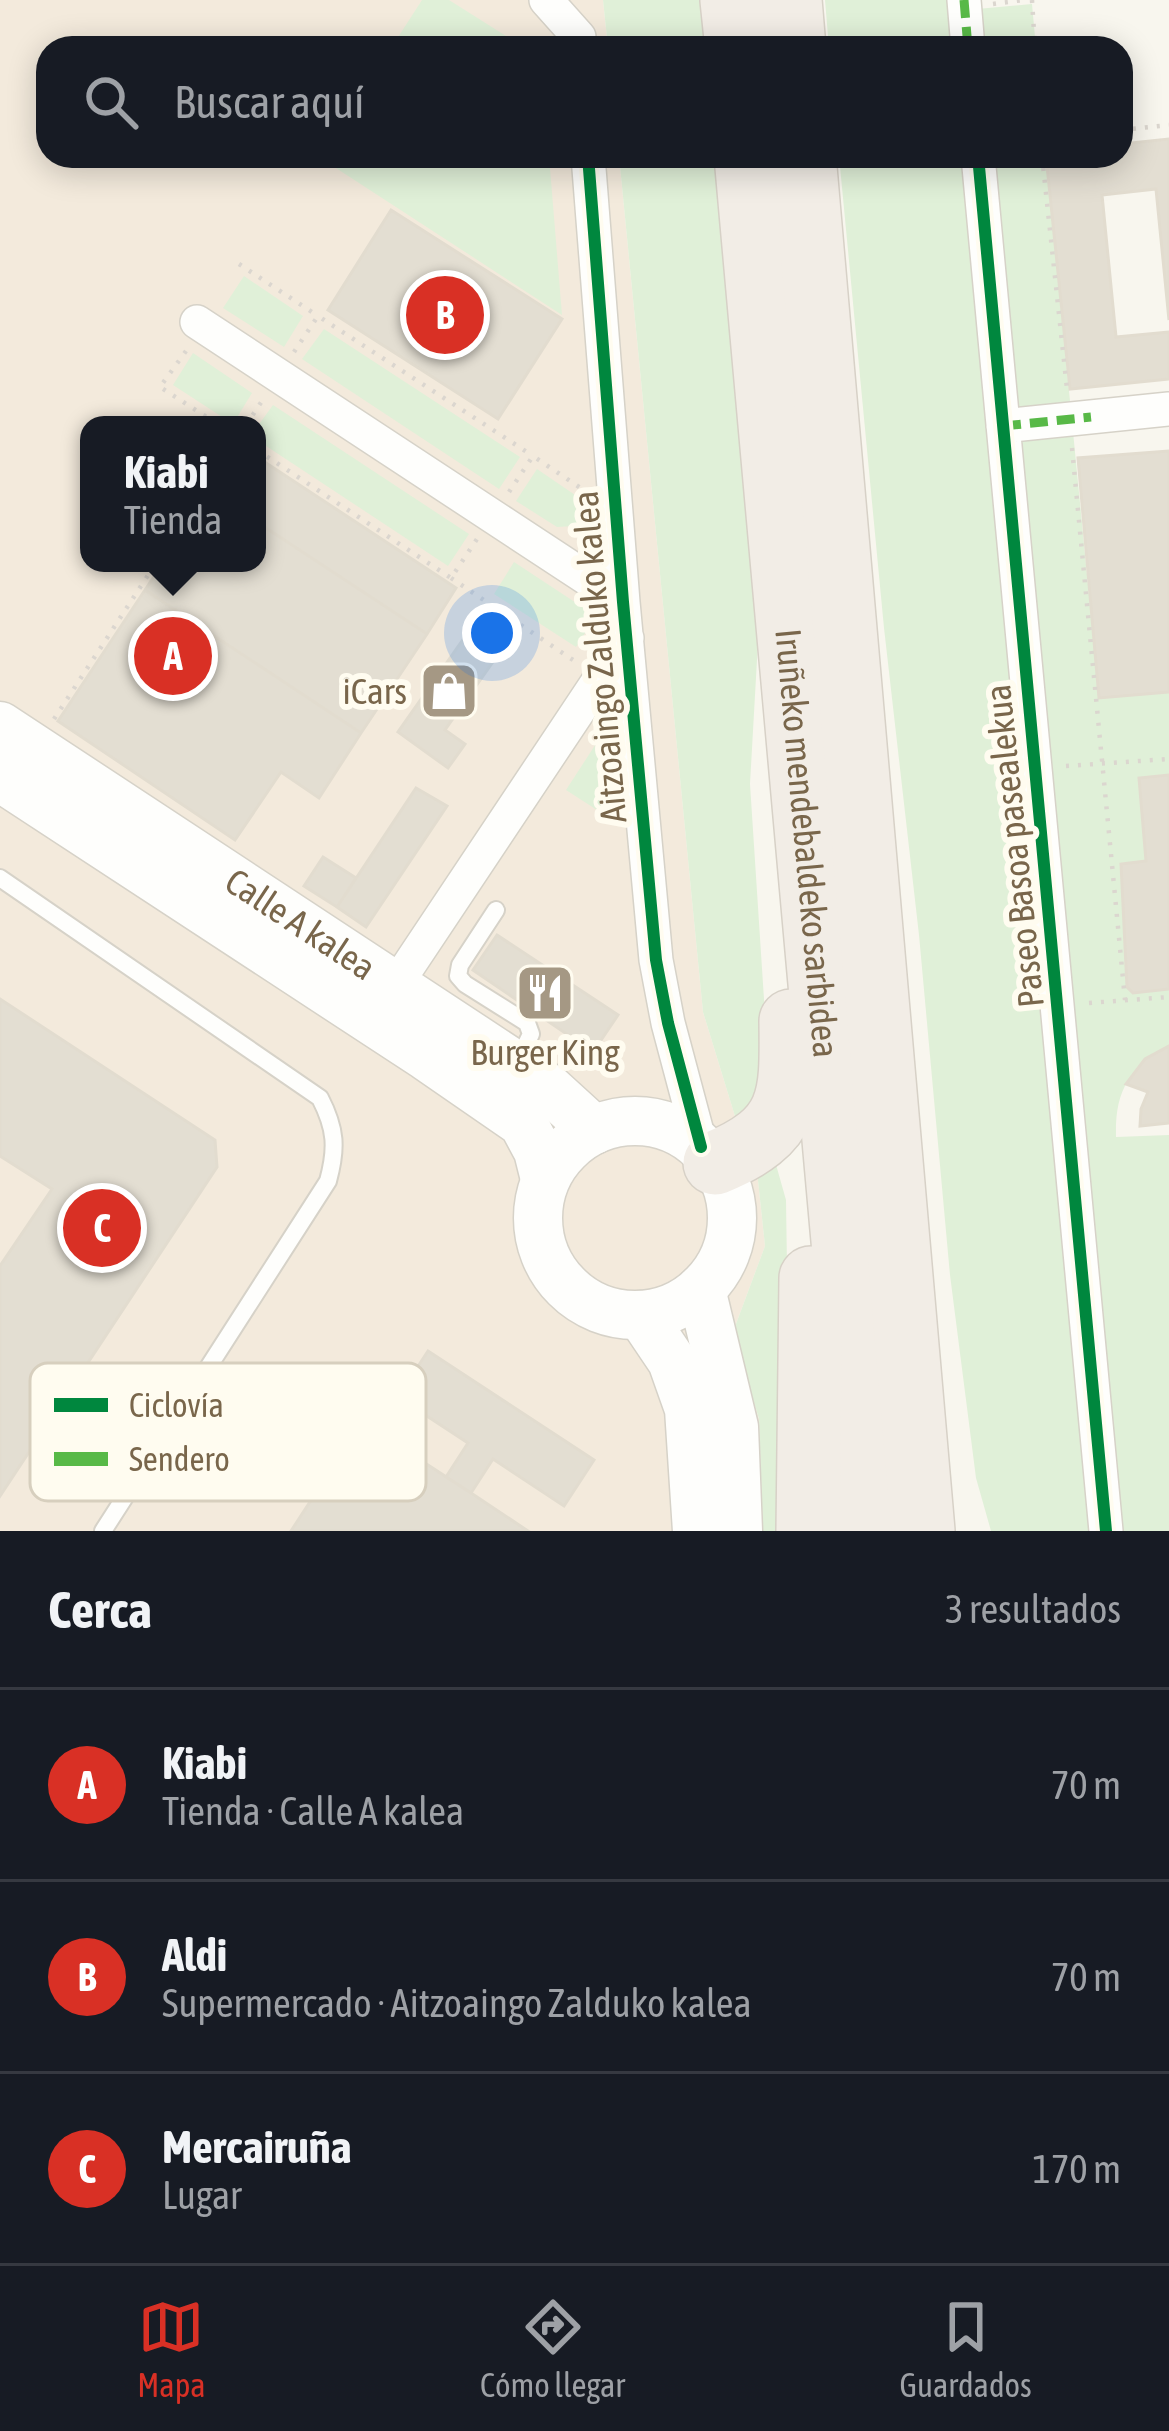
<!DOCTYPE html>
<html lang="es">
<head>
<meta charset="utf-8">
<style>
  :root { --surface:#171b24; --page:#20242c; --text:#f1f3f6; --muted:#9ea1a6; --line:#363941; --accent:#d93025 }
  body { margin:0; font-family:"Asap Condensed",sans-serif; background:var(--page); color:var(--text) }
  .you { position:absolute; left:492px; top:633px; width:42px; height:42px; margin:-30px; border:9px solid #fff; border-radius:50%; background:#1a73e8; box-shadow:0 0 0 18px #1a73e833 }
  .badge { display:grid; place-items:center; width:78px; height:78px; border-radius:50%; background:var(--accent); color:#fff; font-size:39px; font-weight:700 }
  .pin { position:absolute; translate:-50% -50%; border:6px solid #fff; box-shadow:0 3px 12px #0006 }
  .popup { position:absolute; left:80px; top:416px; width:186px; height:156px; box-sizing:border-box; display:grid; place-content:center; border-radius:24px; background:var(--surface); filter:drop-shadow(0 3px 9px #0005); font-size:39px; white-space:nowrap; color:var(--muted) }
  .popup b { font-size:45px; color:var(--text) }
  .popup::after { content:''; position:absolute; left:50%; top:100%; margin-left:-24px; border:24px solid transparent; border-top-color:var(--surface) }
  .list { margin:0; padding:0; list-style:none }
  h2 { display:flex; justify-content:space-between; align-items:center; height:156px; margin:0; padding:0 48px; font-size:51px }
  h2 small { font-size:39px; font-weight:400; color:var(--muted) }
  .list li { display:grid; grid-template-columns:78px 1fr auto; gap:36px; align-items:center; box-sizing:border-box; height:192px; padding:0 48px; border-top:3px solid var(--line) }
  .list b { display:block; font-size:45px; white-space:nowrap }
  .list p { margin:0; font-size:39px; white-space:nowrap; color:var(--muted) }
  .list em { font-size:39px; font-style:normal; color:var(--muted) }
  .icon { flex:none; width:66px; height:66px; fill:none; stroke:currentColor; stroke-width:2; stroke-linecap:round; stroke-linejoin:round }
  .map { position:relative; flex:none; width:1169px; height:1531px; overflow:hidden }
  .search { position:absolute; background:var(--surface); box-shadow:0 6px 30px #0003; left:36px; right:36px; top:36px; height:132px; display:flex; align-items:center; gap:30px; box-sizing:border-box; padding:0 42px; border-radius:36px; color:var(--muted); font-size:45px }
  .sheet { height:732px; background:var(--surface) }
  nav { display:flex; justify-content:space-around; align-items:center; box-sizing:border-box; height:168px; border-top:3px solid var(--line); background:var(--surface); font-size:33px; color:var(--muted) }
  nav a { display:grid; justify-items:center; gap:6px }
  nav .on { color:var(--accent) }
  .map>svg:first-child { display:block }
  .commercial { fill:#f3eadc; fill-rule:evenodd }
  .green { fill:#e0f0d8 }
  .building { fill:#e3ded2; stroke:#e2dccf; stroke-width:3 }
  .lines { fill:none; stroke-linecap:round; stroke-linejoin:round }
  .lane-casing { stroke:#d6d2c8; stroke-width:20 }
  .street-casing { stroke:#d6d2c8; stroke-width:36 }
  .secondary-casing { stroke:#d6d2c8; stroke-width:51 }
  .highway-casing { stroke:#d7d1c7; stroke-width:66 }
  .path { stroke:#dbd6cf; stroke-width:4.5; stroke-dasharray:3 9; stroke-linecap:butt }
  .lane { stroke:#fefefc; stroke-width:16 }
  .street { stroke:#fefefc; stroke-width:33 }
  .secondary { stroke:#fefefc; stroke-width:48 }
  .highway { stroke:#f2ede6; stroke-width:63 }
  .quiet { stroke:#58b947; stroke-width:9; stroke-dasharray:18 9; stroke-linecap:butt }
  .cycleway-casing { stroke:#fffcf0; stroke-width:20 }
  .cycleway { stroke:#00873e; stroke-width:12 }
  .labels { text-anchor:middle; stroke-width:12; stroke-linejoin:round; paint-order:stroke }
  .street-label { font-size:36px; fill:#79664b; stroke:#fffcf0 }
  .poi-label { font-size:36px; fill:#79664b; stroke:#fffcf0; text-anchor:end }
  .key { fill:#fffcf0; stroke:#d7cfbe; stroke-width:3 }
  .key-label { font-size:33px; fill:#79664b }
</style>
</head>
<body>
<div class="map">
<svg width="1169" height="1531" viewBox="0 0 1169 1531">
  <rect width="100%" height="100%" fill="#f8f6ee"/>
  <path class="commercial" d="M0 0H603L608 48H48V156H619L703 1012 738 1126 757 1171 765 1246 733 1332 759 1419 763 1531H0ZM89 425H257V563H89Z"/>
  <path class="green" d="M422 0H449L525 48H391Z
    M603 0H701L705 48H608Z
    M825 0H975L977 9 1032 4 1036 48H829Z
    M549 156 562 315 319 157 320 156Z
    M619 156H714L758 642 750 784 766 1030 756 1108 738 1126 703 1012Z
    M839 156H1046L1099 697 1169 692V775L1139 779 1146 861 1121 865 1127 987 1133 993 1169 989V1046C1128 1069 1115 1091 1116 1137L1169 1135V1531H991L976 1478 950 1275 919 935 884 628Z
    M244 276 303 316 284 347 223 308Z
    M324 329 520 457 499 489 302 359Z
    M193 353 252 393 233 424 173 385Z
    M273 405 469 534 448 566 257 440V427Z
    M537 469 578 497 583 515 574 526 557 527 516 501Z
    M514 562 596 616 576 647 494 594Z
    M601 736 611 819 566 790Z
    M773 1154 786 1200 791 1531H763L759 1419 733 1332 765 1246 757 1171Z"/>
  <path class="building" d="M1169 139V320L1156 189 1102 195 1116 337 1169 332V379L1070 389 1046 156H1121V144Z
    M391 210 562 319 498 419 328 310Z
    M1169 451V692L1099 698 1078 458Z
    M257 457 456 588 427 634 257 522Z
    M257 522 427 634 361 733 145 590 163 563H257Z
    M145 590 361 733 319 798 281 772 235 840 58 721Z
    M469 631 500 652 445 730 465 744 448 768 398 732Z
    M1169 775V989L1133 993 1127 987 1121 864 1146 861 1139 778Z
    M416 788 447 806 366 927 337 907Z
    M323 857 356 878 337 907 304 886Z
    M497 935 618 1015 593 1052 473 970Z
    M0 999 215 1140 217 1167 0 1496V1266L52 1189 0 1156Z
    M1169 1046V1123L1140 1126 1141 1109 1148 1092 1126 1084 1145 1059Z
    M428 1351 594 1460 564 1506 493 1459 471 1493 446 1477 468 1443 398 1397Z
    M362 1422 471 1493 528 1531H291Z"/>
  <g class="lines">
    <defs>
      <path id="lane" d="M0 878 320 1098C336 1129 337 1148 328 1181L103 1531
        M496 910 460 965 458 976 465 984 527 1023 531 1034 518 1061"/>
      <path id="street" d="M546 0 579 37
        M964 0 968 48
        M588 156 623 602 656 960 668 1023 701 1147
        M978 156 1106 1531
        M197 322 623 602
        M1003 426 1169 409
        M395 986 627 638"/>
      <g id="secondary">
        <path id="s1" d="M0 726 515 1065 548 1088 594 1130"/>
        <path d="M0 777 426 1056 523 1123 538 1151 545 1179"/>
        <circle cx="635" cy="1218" r="97"/>
        <path d="M701 1289 734 1427 738 1531"/>
        <path d="M641 1315 672 1361 689 1409 697 1531"/>
      </g>
      <g id="highway">
        <path d="M732 0 737 48"/>
        <path d="M790 0 794 48"/>
        <path id="s2" d="M746 156 869 1531"/>
        <path d="M804 156 923 1531"/>
        <path d="M715 1163C793 1131 792 1098 791 1021"/>
        <path d="M808 1531 811 1278"/>
      </g>
    </defs>
    <use href="#lane" class="lane-casing"/>
    <use href="#street" class="street-casing"/>
    <use href="#secondary" class="secondary-casing"/>
    <use href="#highway" class="highway-casing"/>
    <path class="path" d="M1032 0 1035 48
      M993 4 1023 0
      M1121 130 1169 125
      M1042 156 1067 389
      M239 264 318 316
      M186 351 160 387 219 425
      M294 352 318 316 533 456
      M246 425 262 401
      M1072 448 1125 1000
      M257 450 451 578 477 539
      M509 492 533 456 582 489
      M451 578 576 662
      M54 719 156 563
      M1066 766 1169 759
      M1089 1003 1169 997"/>
    <use href="#lane" class="lane"/>
    <use href="#street" class="street"/>
    <use href="#secondary" class="secondary"/>
    <use href="#highway" class="highway"/>
    <path class="quiet" d="M964 0 968 48
      M1003 426 1091 417"/>
    <defs>
      <path id="cycleway" d="M588 156 623 602 656 960 668 1023 701 1147
        M978 156 1106 1531"/>
    </defs>
    <use href="#cycleway" class="cycleway-casing"/>
    <use href="#cycleway" class="cycleway"/>
  </g>
  <defs>
    <symbol id="shop-square" viewBox="-11 -11 22 22"><rect x="-9" y="-9" width="18" height="18" rx="4" fill="#a59884" stroke="#fffcf0"/><path d="M-5-2.5h2.3a2.7 3.5 0 0 1 5.4 0H5L5.5 6h-11ZM-1.5-2.5h3a1.5 2.3 0 0 0-3 0Z" fill="#fff"/></symbol>
    <symbol id="restaurant-square" viewBox="-11 -11 22 22"><rect x="-9" y="-9" width="18" height="18" rx="4" fill="#a59884" stroke="#fffcf0"/><path d="M-5-6h1v4h1v-4h1v4h1v-4h1v5L-1.5 .5V6h-2V.5L-5-1ZM5-6V6H3V1.5H1.5Q1.5-4 5-6Z" fill="#fff"/></symbol>
  </defs>
  <g fill-rule="evenodd">
    <use href="#shop-square" x="416" y="658" width="66" height="66"/>
    <use href="#restaurant-square" x="512" y="960" width="66" height="66"/>
  </g>
  <g class="labels">
    <g class="street-label">
      <text transform="translate(599 657) rotate(-95)" y="13">Aitzoaingo Zalduko kalea</text>
      <text dy="13" stroke="none"><textPath href="#s2" startOffset="690">Iruñeko mendebaldeko sarbidea</textPath></text>
      <text transform="translate(1014 846) rotate(-96)" y="13">Paseo Basoa pasealekua</text>
      <text dy="13" stroke="none"><textPath href="#s1" startOffset="360">Calle A kalea</textPath></text>
    </g>
    <g class="poi-label">
      <text x="407" y="704">iCars</text>
      <text x="545" y="1065" text-anchor="middle">Burger King</text>
    </g>
  </g>
  <rect x="30" y="1363" width="396" height="138" rx="18" class="key"/>
  <rect x="54" y="1398" width="54" height="14" fill="#00873e"/>
  <rect x="54" y="1452" width="54" height="14" fill="#58b947"/>
  <g class="key-label">
    <text x="129" y="1417">Ciclovía</text>
    <text x="129" y="1471">Sendero</text>
  </g>
</svg>
<div class="you"></div>
<div class="pin badge" style="left:173px;top:656px">A</div>
<div class="popup"><b>Kiabi</b>Tienda</div>
<div class="pin badge" style="left:445px;top:315px">B</div>
<div class="pin badge" style="left:102px;top:1228px">C</div>
<div class="search"><svg class="icon" aria-label="search" viewBox="0 0 24 24"><circle cx="10" cy="10" r="6"/><path d="M15 15l6 6"/></svg>Buscar aquí</div>
</div>
<section class="sheet">
<h2>Cerca<small>3 resultados</small></h2>
<ul class="list">
<li><span class="badge">A</span><div><b>Kiabi</b><p>Tienda · Calle A kalea</p></div><em>70 m</em></li>
<li><span class="badge">B</span><div><b>Aldi</b><p>Supermercado · Aitzoaingo Zalduko kalea</p></div><em>70 m</em></li>
<li><span class="badge">C</span><div><b>Mercairuña</b><p>Lugar</p></div><em>170 m</em></li>
</ul>
</section>
<nav>
<a class="on"><svg class="icon" aria-label="map" viewBox="0 0 24 24"><path d="M3 6l6-2 6 2 6-2v14l-6 2-6-2-6 2zM9 4v14M15 6v14"/></svg>Mapa</a>
<a><svg class="icon" aria-label="directions" viewBox="0 0 24 24"><path d="M12 3l9 9-9 9-9-9zM9 14v-3h6M13 9l2 2-2 2"/></svg>Cómo llegar</a>
<a><svg class="icon" aria-label="saved" viewBox="0 0 24 24"><path d="M7 4h10v16l-5-4-5 4z"/></svg>Guardados</a>
</nav>
</body>
</html>
